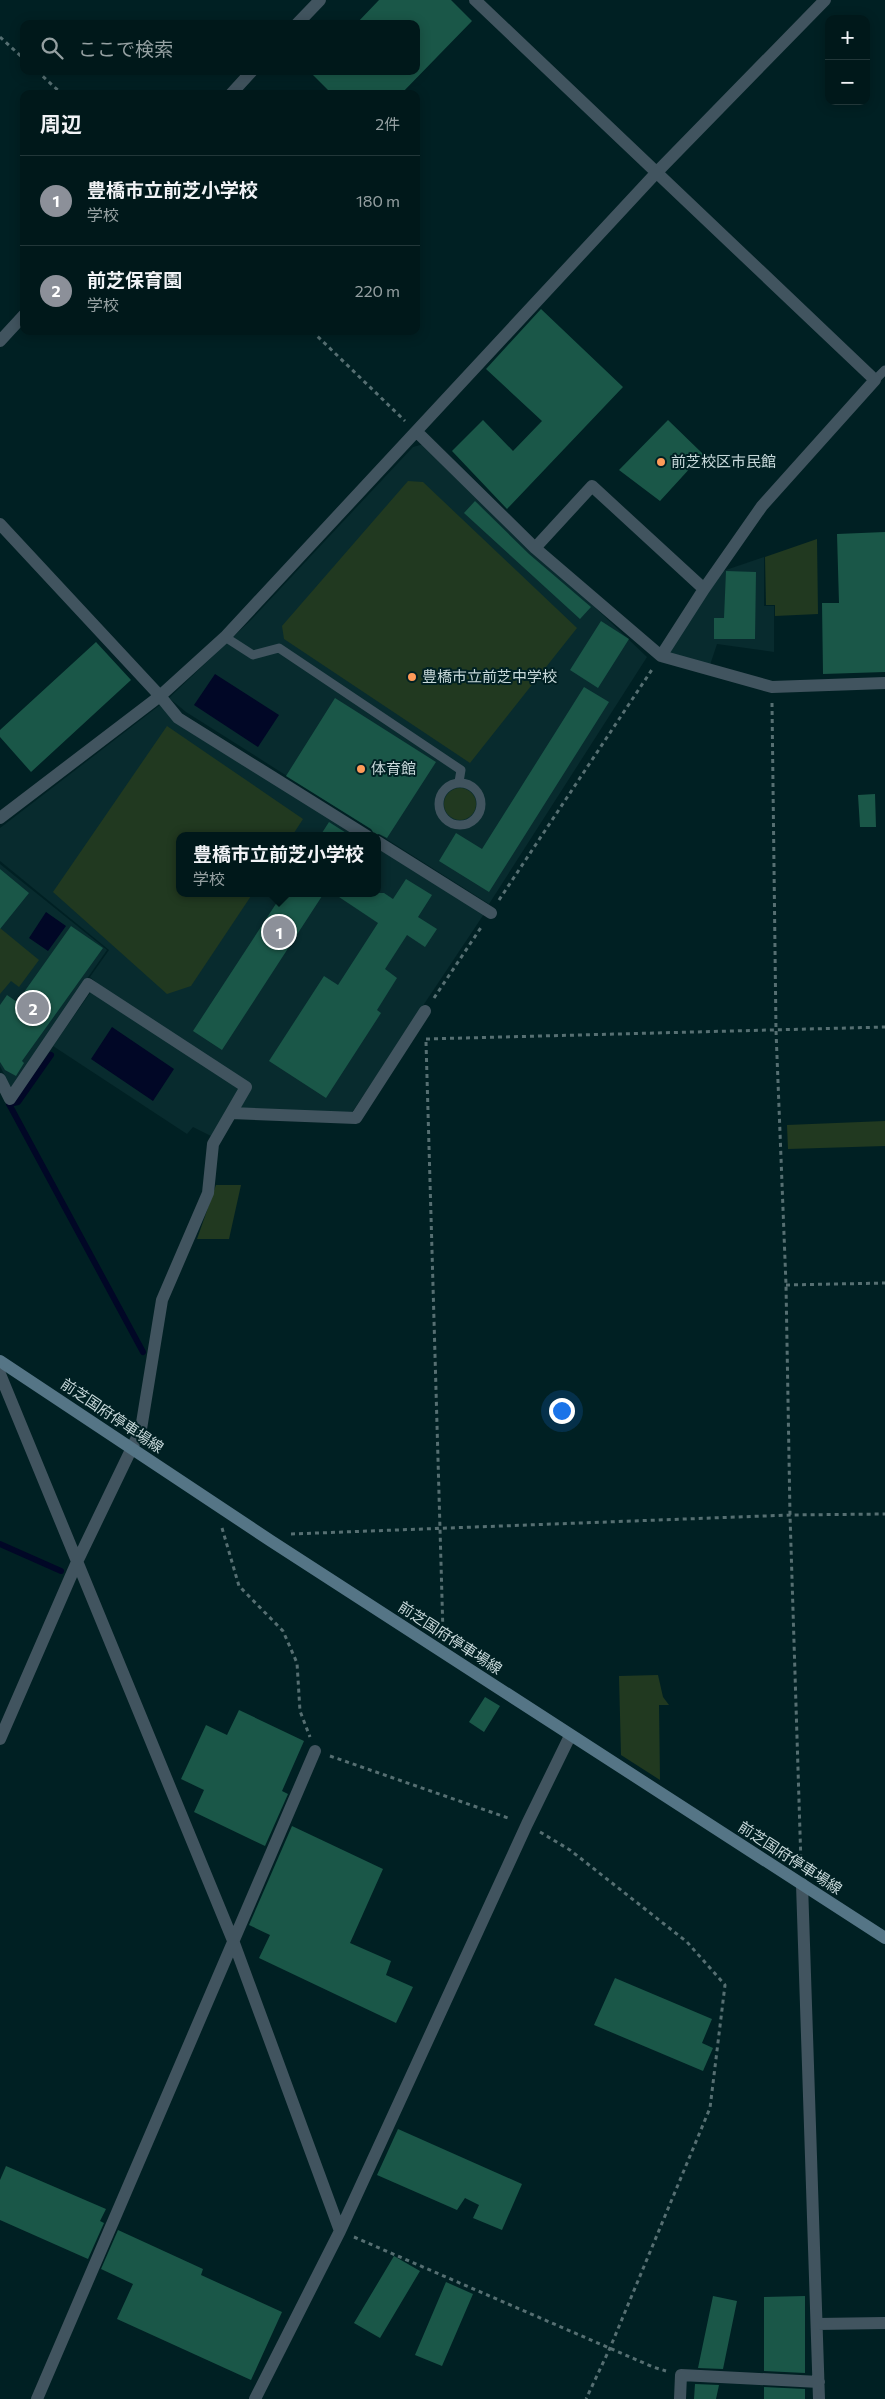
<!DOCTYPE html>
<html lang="ja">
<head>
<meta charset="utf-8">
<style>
  :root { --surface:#00181a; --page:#0a2123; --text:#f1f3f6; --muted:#95a0a2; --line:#223739; --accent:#8c9099 }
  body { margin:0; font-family:Commissioner,"Noto Sans JP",sans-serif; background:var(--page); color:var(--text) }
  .controls { position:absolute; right:15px; top:15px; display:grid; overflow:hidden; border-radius:10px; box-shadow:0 2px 12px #0003 }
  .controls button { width:45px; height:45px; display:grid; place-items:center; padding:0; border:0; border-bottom:1px solid var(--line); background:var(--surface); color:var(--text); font:25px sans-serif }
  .you { position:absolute; left:561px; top:1410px; width:18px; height:18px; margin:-12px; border:4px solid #fff; border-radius:50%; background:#1a73e8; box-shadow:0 0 0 8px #1a73e833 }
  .badge { display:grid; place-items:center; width:32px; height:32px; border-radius:50%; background:var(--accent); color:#fff; font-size:16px; font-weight:700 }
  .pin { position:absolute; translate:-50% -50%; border:2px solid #fff; box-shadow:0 1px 5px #0006 }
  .popup { position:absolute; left:176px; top:832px; width:205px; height:65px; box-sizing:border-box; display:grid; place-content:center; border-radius:10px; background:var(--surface); filter:drop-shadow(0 1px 4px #0005); font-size:16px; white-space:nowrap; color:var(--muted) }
  .popup b { font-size:19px; color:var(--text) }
  .popup::after { content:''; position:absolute; left:50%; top:100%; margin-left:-10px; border:10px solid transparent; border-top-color:var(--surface) }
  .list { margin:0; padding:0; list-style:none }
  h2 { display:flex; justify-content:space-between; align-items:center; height:65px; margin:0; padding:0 20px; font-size:21px }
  h2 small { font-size:16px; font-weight:400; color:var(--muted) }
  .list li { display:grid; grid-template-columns:32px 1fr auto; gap:15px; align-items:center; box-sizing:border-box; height:90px; padding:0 20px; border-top:1px solid var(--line) }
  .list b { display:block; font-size:19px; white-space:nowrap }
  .list p { margin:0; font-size:16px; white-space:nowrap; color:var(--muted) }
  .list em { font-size:16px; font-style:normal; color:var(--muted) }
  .icon { flex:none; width:28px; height:28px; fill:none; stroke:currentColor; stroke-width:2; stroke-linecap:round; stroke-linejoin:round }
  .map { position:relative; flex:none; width:885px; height:2399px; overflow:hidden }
  .search { position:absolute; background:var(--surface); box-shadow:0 2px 12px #0003; left:20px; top:20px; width:400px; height:55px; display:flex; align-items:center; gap:12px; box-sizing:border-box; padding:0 18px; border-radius:10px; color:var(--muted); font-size:19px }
  .panel { position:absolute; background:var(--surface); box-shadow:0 2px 12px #0003; left:20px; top:90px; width:400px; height:245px; border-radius:10px }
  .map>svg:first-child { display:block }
  .built { fill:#082b2e }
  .green { fill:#213920 }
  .water { fill:#010726 }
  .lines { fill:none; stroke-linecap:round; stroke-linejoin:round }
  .stream { stroke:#010726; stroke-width:6 }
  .building { fill:#1a5748 }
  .path { stroke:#566f72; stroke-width:3; stroke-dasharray:4 4; stroke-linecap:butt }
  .lane { stroke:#41545f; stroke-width:9 }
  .street { stroke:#41545f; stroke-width:12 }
  .secondary { stroke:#557586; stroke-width:12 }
  .poi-dot { fill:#fe9b59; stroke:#002023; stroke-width:2 }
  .labels { text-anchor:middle; stroke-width:4; stroke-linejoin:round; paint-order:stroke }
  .poi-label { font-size:15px; fill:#c7d8da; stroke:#002023; text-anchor:start }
  .street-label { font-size:15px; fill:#c7d8da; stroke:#002023 }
</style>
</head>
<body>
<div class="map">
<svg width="885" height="2399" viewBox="0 0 885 2399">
  <rect width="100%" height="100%" fill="#002023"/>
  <path class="built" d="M424 444 647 657 489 904 186 712 169 698 251 620 413 447Z
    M764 557V606H774V652L717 644 710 665 668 653 720 572Z
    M160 705 359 836H180V893H378V847L484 914 351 1114 229 1108 211 1136 193 1127 187 1134 53 1046 97 983 90 977 109 950 0 861V828Z
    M0 864 107 950 11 1088 0 1066Z"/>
  <path class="green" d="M408 481 423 482 577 628 470 763 284 639 282 626Z
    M817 539 818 614 775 616V605H766L765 557Z
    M167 726 303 819 292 836H180V893H253L191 986 167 994 53 892Z
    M444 804a16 16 0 1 1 32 0a16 16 0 1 1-32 0Z
    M0 928 39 960 19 987 11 981 0 994Z
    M885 1121V1146L788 1149 787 1125Z
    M216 1185H241L229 1239H197Z
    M658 1675 663 1697 669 1705H659L660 1780 621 1755 619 1676Z"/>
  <path class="water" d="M215 674 279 715 258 747 194 705Z
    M46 912 66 926 48 951 29 938Z
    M112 1027 174 1069 153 1101 91 1059Z"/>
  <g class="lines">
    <path class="stream" d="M51 1055 18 1102 9 1104 143 1352
      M0 1544 61 1571"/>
  </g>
  <path class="building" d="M379 0H451L472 21 401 94H332L309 71H416V24H356Z
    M541 309 623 387 507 509 452 451 483 420 513 451 542 421 486 369Z
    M668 420 703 454 660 501 619 470Z
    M475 501 529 554 591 607 580 619 464 513Z
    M885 532V672L823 674 822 603H839L837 534Z
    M726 571 756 572 755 639H714V618H724Z
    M601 621 629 639 598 688 570 670Z
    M96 642 131 680 31 772 0 737V730Z
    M584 687 609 702 489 892 439 861 456 833 482 849Z
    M335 698 436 762 387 838 379 834 375 835 371 829 286 776Z
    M875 794 876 827H860L858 795Z
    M329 822 351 836H320Z
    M0 869 29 893 0 929Z
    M406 879 432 895 418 917 437 929 425 947 407 935 385 969 397 978 377 1010 381 1013 326 1098 269 1061 324 976 338 985 378 923 333 893H384L393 899Z
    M283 893H324L222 1050 193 1031Z
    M71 926 103 948 22 1061 24 1063 16 1076 5 1070 0 1062V1005L7 995 17 1002Z
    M485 1697 500 1706 484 1732 469 1722Z
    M239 1710 304 1741 282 1791 288 1794 265 1846 194 1812 204 1790 181 1779 206 1725 227 1735Z
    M292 1826 383 1869 350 1943 391 1961 386 1975 413 1987 396 2023 259 1958 270 1935 249 1925Z
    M615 1978 712 2019 702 2043 713 2048 703 2071 594 2025Z
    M398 2129 522 2184 502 2230 473 2218 479 2205 465 2198 457 2210 377 2175Z
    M6 2166 106 2209 100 2221 104 2223 88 2259 0 2220V2180Z
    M118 2230 203 2269 201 2275 282 2312 251 2380 117 2319 133 2284 101 2269Z
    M394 2256 420 2271 380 2338 354 2323Z
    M446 2282 473 2294 442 2366 415 2355Z
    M713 2296 737 2301 723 2369 698 2368Z
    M805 2296V2373L764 2371V2297Z
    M695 2384 719 2385 716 2399H694Z
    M764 2387 805 2389V2399H764Z"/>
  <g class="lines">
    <path class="path" d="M0 37 24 59
      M37 71 62 94
      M312 331 405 421
      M772 703 776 1031 786 1285 790 1515 801 1864
      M499 900 653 668
      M434 998 482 926
      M426 1039 885 1027
      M426 1042 443 1633
      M786 1285 885 1283
      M222 1528 239 1586 283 1631 297 1663 300 1711 310 1737
      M291 1534 790 1515 885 1514
      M330 1756 511 1819
      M540 1832 570 1850 687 1942 725 1985 710 2108 610 2348 586 2399
      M354 2237 653 2367 666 2371"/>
    <path class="lane" d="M875 380 885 370
      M225 637 253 655 279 648 461 770 459 782
      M439 804a21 21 0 1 1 42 0a21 21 0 1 1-42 0Z"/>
    <path class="street" d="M475 0 875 380 762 506 704 589 661 656
      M297 24 320 0
      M231 94 252 71
      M0 341 24 315
      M417 432 535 548 661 656 772 687 885 683
      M0 524 160 696 178 718 367 836
      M535 548 592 486 704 589
      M0 818 160 696 225 637 657 172 825 0
      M378 842 491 913
      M0 1079 10 1099 88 984 246 1087 213 1144 208 1193 162 1300 141 1429 77 1562 0 1739
      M231 1113 356 1118 425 1011
      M0 1374 234 1943 340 2231
      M802 1884 819 2399
      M817 2324 885 2323
      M37 2399 315 1751
      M255 2399 340 2231 527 1824 570 1736
      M680 2399 681 2375 819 2382"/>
    <path class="secondary" d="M0 1361 271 1541 885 1938"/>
  </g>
  <g class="poi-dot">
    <circle cx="661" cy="462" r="5"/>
    <circle cx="412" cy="677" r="5"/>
    <circle cx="361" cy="769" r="5"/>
  </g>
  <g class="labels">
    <g class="poi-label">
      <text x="671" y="467">前芝校区市民館</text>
      <text x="422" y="682">豊橋市立前芝中学校</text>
      <text x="371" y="774">体育館</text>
    </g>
    <g class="street-label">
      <text transform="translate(112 1416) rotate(34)" y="5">前芝国府停車場線</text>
      <text transform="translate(450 1638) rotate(33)" y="5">前芝国府停車場線</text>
      <text transform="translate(790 1858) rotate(33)" y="5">前芝国府停車場線</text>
    </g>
  </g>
</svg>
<div class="controls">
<button>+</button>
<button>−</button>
</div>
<div class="you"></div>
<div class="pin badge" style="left:279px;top:932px">1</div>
<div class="popup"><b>豊橋市立前芝小学校</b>学校</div>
<div class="pin badge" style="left:33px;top:1008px">2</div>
<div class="search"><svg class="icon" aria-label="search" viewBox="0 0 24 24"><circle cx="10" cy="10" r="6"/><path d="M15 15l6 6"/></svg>ここで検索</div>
<section class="panel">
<h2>周辺<small>2件</small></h2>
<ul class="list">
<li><span class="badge">1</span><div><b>豊橋市立前芝小学校</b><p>学校</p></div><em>180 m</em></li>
<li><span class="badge">2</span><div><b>前芝保育園</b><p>学校</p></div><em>220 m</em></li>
</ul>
</section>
</div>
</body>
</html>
